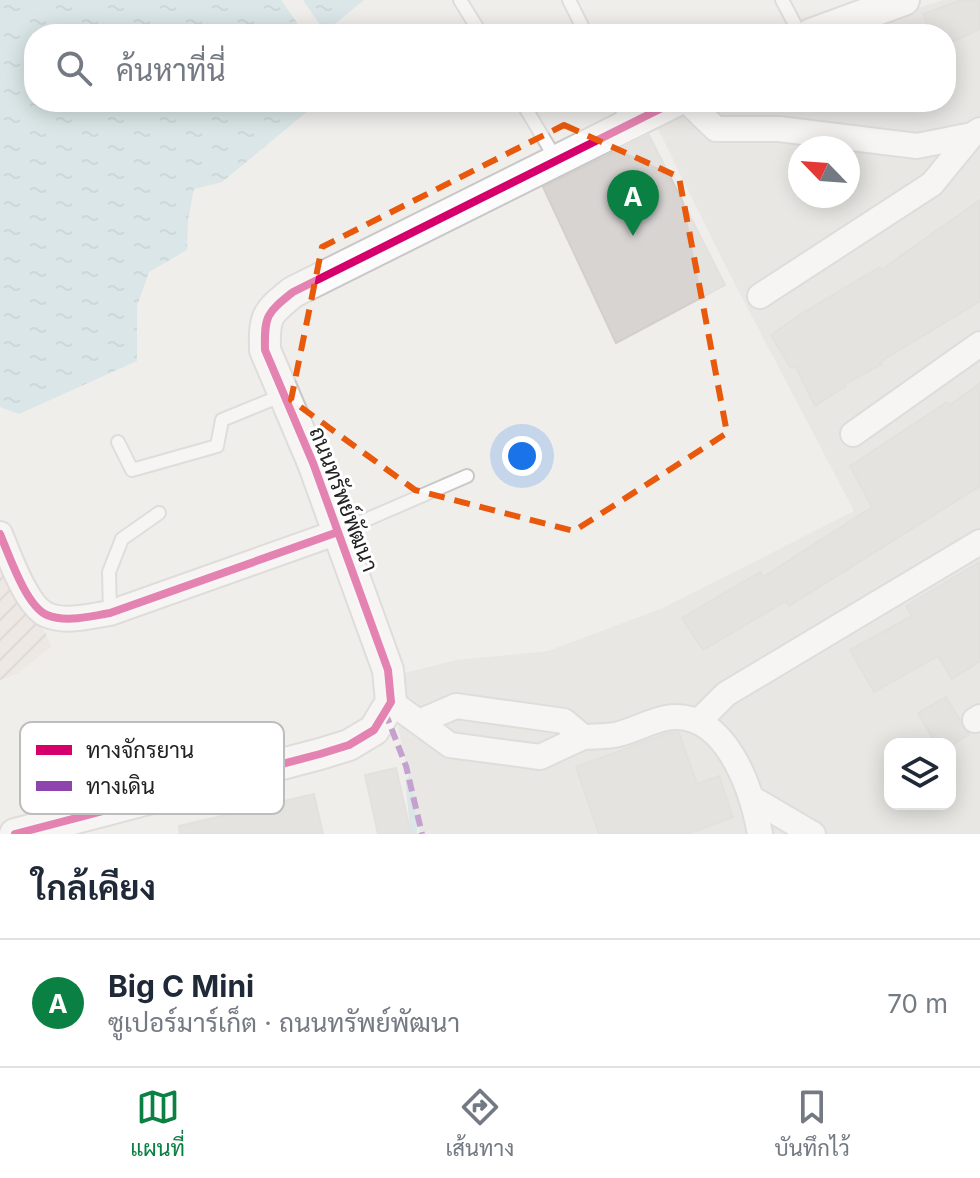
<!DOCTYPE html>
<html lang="th">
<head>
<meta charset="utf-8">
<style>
  :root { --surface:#fff; --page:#f2f2f3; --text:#1f2937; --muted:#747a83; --line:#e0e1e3; --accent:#0b8043 }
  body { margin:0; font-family:Inter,Sarabun,sans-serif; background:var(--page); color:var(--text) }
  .controls { position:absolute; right:24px; bottom:24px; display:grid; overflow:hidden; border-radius:16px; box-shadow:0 4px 20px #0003 }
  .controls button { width:72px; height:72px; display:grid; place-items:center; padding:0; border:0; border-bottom:2px solid var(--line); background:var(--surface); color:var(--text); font:40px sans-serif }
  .compass { position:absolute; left:788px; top:136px; width:72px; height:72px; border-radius:50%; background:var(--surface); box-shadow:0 4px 20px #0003; rotate:295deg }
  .you { position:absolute; left:522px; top:456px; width:28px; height:28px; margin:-20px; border:6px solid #fff; border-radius:50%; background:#1a73e8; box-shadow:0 0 0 12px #1a73e833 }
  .badge { display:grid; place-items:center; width:52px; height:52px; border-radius:50%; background:var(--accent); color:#fff; font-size:26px; font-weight:700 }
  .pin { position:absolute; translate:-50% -66px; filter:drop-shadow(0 2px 4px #0008) }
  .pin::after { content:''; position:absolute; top:42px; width:28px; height:24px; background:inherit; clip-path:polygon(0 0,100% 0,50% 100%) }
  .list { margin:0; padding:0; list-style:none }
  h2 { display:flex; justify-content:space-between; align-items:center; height:104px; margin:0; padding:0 32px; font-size:34px }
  h2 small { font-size:26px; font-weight:400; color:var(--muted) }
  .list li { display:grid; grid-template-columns:52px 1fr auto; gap:24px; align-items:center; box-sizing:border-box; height:128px; padding:0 32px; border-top:2px solid var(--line) }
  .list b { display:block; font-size:30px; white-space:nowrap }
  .list p { margin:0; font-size:26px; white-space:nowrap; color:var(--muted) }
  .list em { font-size:26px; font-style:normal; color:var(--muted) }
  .icon { flex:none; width:44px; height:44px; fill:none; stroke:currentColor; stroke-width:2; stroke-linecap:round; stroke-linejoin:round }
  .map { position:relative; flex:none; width:980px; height:834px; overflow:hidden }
  .search { position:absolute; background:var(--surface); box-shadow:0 4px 20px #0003; left:24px; right:24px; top:24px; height:88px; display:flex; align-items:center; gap:20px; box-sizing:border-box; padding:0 28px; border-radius:32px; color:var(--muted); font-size:30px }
  .sheet { height:232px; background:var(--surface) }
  nav { display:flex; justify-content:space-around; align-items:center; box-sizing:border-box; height:112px; border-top:2px solid var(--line); background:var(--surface); font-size:22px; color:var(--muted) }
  nav a { display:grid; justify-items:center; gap:4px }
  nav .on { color:var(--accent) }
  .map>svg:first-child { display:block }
  .residential { fill:#dfdedc; fill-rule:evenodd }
  .military { fill:url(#military-furrows) }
  .water { fill:url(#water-ripples) }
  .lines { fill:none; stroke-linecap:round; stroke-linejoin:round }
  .stream { stroke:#bfdbe3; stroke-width:7 }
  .building { fill:#d7d4d2; stroke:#d3d0cc; stroke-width:2 }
  .service-casing { stroke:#c9c8c7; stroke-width:16 }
  .minor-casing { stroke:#c9c8c7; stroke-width:28 }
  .tertiary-casing { stroke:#c9c8c7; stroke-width:34 }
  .service { stroke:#fdfcfc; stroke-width:12 }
  .minor { stroke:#fdfcfc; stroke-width:24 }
  .tertiary { stroke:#fdfcfc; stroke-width:30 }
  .quiet { stroke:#8e44ad; stroke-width:6; stroke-dasharray:12 6; stroke-linecap:butt }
  .cycleway-casing { stroke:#fff; stroke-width:13 }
  .cycleway { stroke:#d6006c; stroke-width:8 }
  .marked { fill:none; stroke:#e8590c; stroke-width:6; stroke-dasharray:16 10; stroke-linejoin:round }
  .labels { text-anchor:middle; stroke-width:6; stroke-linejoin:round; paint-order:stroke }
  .street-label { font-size:22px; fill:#222; stroke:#fff }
  .key { fill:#fff; stroke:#bdbdbd; stroke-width:2 }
  .key-label { font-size:22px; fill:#222 }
</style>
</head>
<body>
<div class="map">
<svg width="980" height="834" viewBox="0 0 980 834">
  <defs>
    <pattern id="military-furrows" width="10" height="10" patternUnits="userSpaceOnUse" patternTransform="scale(2)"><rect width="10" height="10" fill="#eae0db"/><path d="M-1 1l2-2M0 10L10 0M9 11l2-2" fill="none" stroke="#c8c0bc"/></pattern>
    <pattern id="water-ripples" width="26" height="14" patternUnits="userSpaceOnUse" patternTransform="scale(2)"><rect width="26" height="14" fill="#bfdbe3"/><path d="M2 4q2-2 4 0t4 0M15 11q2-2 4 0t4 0" fill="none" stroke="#a4bcc2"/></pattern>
  </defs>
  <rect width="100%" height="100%" fill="#f0eeeb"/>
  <path class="residential" d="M943 0H980V834H420L398 727 404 673 456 660 548 651 663 608 854 511 726 267 656 125 698 102H946V34H835ZM800 148H848V196H800ZM890 744H950V804H890Z"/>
  <path class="military" d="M0 546 52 646 17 674 0 680Z"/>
  <path class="water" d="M0 0H281L305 34H34V102H319L222 182 194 189 188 220 187 250 149 272 137 306V361L19 414 0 407Z
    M303 0H364L325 32Z"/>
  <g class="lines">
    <path class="stream" d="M409 781 414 834"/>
  </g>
  <path class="building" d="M961 0H980V29L946 45V34H931L923 14Z
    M649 135 725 285 616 343 543 187Z
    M980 200V301L880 362 882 364 845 384 846 386 815 406 795 366 791 368 771 335 804 312 880 267 881 270Z
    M980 383V486L789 606 786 601 703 650 682 618 760 572 763 577 872 507 850 466 947 402 950 405Z
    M980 562V661L952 679 938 656 874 692 850 650 912 616 906 606Z
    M946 697 969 735 953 744H936L918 713Z
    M668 733H679L697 784 719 776 733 817 688 834H599L576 767Z
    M396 768 411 834H378L365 775Z
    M314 794 323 834H180L179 826Z"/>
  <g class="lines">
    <defs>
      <path id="service" d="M460 0 481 34
        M569 0 586 34
        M782 0 800 34
        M522 102 557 161
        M618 102 629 124
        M118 442 132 470 217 446 222 420 283 395
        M338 532 467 476
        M110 613 109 572 122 539 159 513"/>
      <path id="minor" d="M688 102 716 129H779L917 146 972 135 980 130
        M760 296 932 184 972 135
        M853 434 980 344
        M0 534C9 555 26 606 47 615 66 623 91 616 110 613L338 532
        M391 702 450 745 540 757 583 737 564 721 456 706 419 722
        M700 720 726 694 980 542
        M975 720 980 717
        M583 737C595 736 608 737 619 734 635 730 650 721 666 718 725 707 752 790 760 834
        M753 799 813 834"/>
      <path id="tertiary" d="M811 34 904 0
        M15 834 320 754 349 745 374 730 391 702 388 670 313 463 265 350C264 315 267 313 293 292L674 102"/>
    </defs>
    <use href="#service" class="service-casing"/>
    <use href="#minor" class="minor-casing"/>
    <use href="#tertiary" class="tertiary-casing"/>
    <use href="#service" class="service"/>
    <use href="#minor" class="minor"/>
    <use href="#tertiary" class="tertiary"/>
    <path class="quiet" d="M385 712 406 766 422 834"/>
    <defs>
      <path id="cycleway" d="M0 534C9 555 26 606 47 615 66 623 91 616 110 613L338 532
        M15 834 320 754 349 745 374 730 391 702 388 670 313 463 265 350C264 315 267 313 293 292L674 102"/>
    </defs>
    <use href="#cycleway" class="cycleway-casing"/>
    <use href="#cycleway" class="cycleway"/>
  </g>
  <path d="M0 0H980V834H0ZM564 125 679 177 727 433 574 531 415 490 291 400 322 247Z" fill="#f0eeeb" fill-opacity=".55" fill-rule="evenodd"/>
  <path class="marked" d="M564 125 679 177 727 433 574 531 415 490 291 400 322 247Z"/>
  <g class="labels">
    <g class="street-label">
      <text transform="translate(344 499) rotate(69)" y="8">ถนนทรัพย์พัฒนา</text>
    </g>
  </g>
  <rect x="20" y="722" width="264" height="92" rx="12" class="key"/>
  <rect x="36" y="745" width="36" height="10" fill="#d6006c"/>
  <rect x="36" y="781" width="36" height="10" fill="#8e44ad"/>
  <g class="key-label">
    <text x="86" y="758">ทางจักรยาน</text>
    <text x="86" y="794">ทางเดิน</text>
  </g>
</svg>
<div class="controls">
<button><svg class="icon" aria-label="layers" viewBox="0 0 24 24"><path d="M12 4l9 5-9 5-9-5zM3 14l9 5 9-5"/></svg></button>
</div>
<svg class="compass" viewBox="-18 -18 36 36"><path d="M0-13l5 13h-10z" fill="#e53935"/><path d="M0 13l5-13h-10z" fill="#747a83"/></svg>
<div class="you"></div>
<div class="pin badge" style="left:633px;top:236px">A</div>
<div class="search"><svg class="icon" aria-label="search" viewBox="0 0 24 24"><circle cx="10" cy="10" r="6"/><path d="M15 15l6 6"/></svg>ค้นหาที่นี่</div>
</div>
<section class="sheet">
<h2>ใกล้เคียง<small></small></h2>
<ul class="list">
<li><span class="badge">A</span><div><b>Big C Mini</b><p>ซูเปอร์มาร์เก็ต · ถนนทรัพย์พัฒนา</p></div><em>70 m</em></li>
</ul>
</section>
<nav>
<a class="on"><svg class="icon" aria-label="map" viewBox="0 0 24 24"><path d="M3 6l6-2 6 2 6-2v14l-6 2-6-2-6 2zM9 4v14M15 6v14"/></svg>แผนที่</a>
<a><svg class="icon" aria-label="directions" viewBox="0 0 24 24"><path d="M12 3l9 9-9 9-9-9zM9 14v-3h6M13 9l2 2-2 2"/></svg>เส้นทาง</a>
<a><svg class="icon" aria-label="saved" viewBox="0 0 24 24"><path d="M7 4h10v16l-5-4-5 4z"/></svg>บันทึกไว้</a>
</nav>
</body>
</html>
